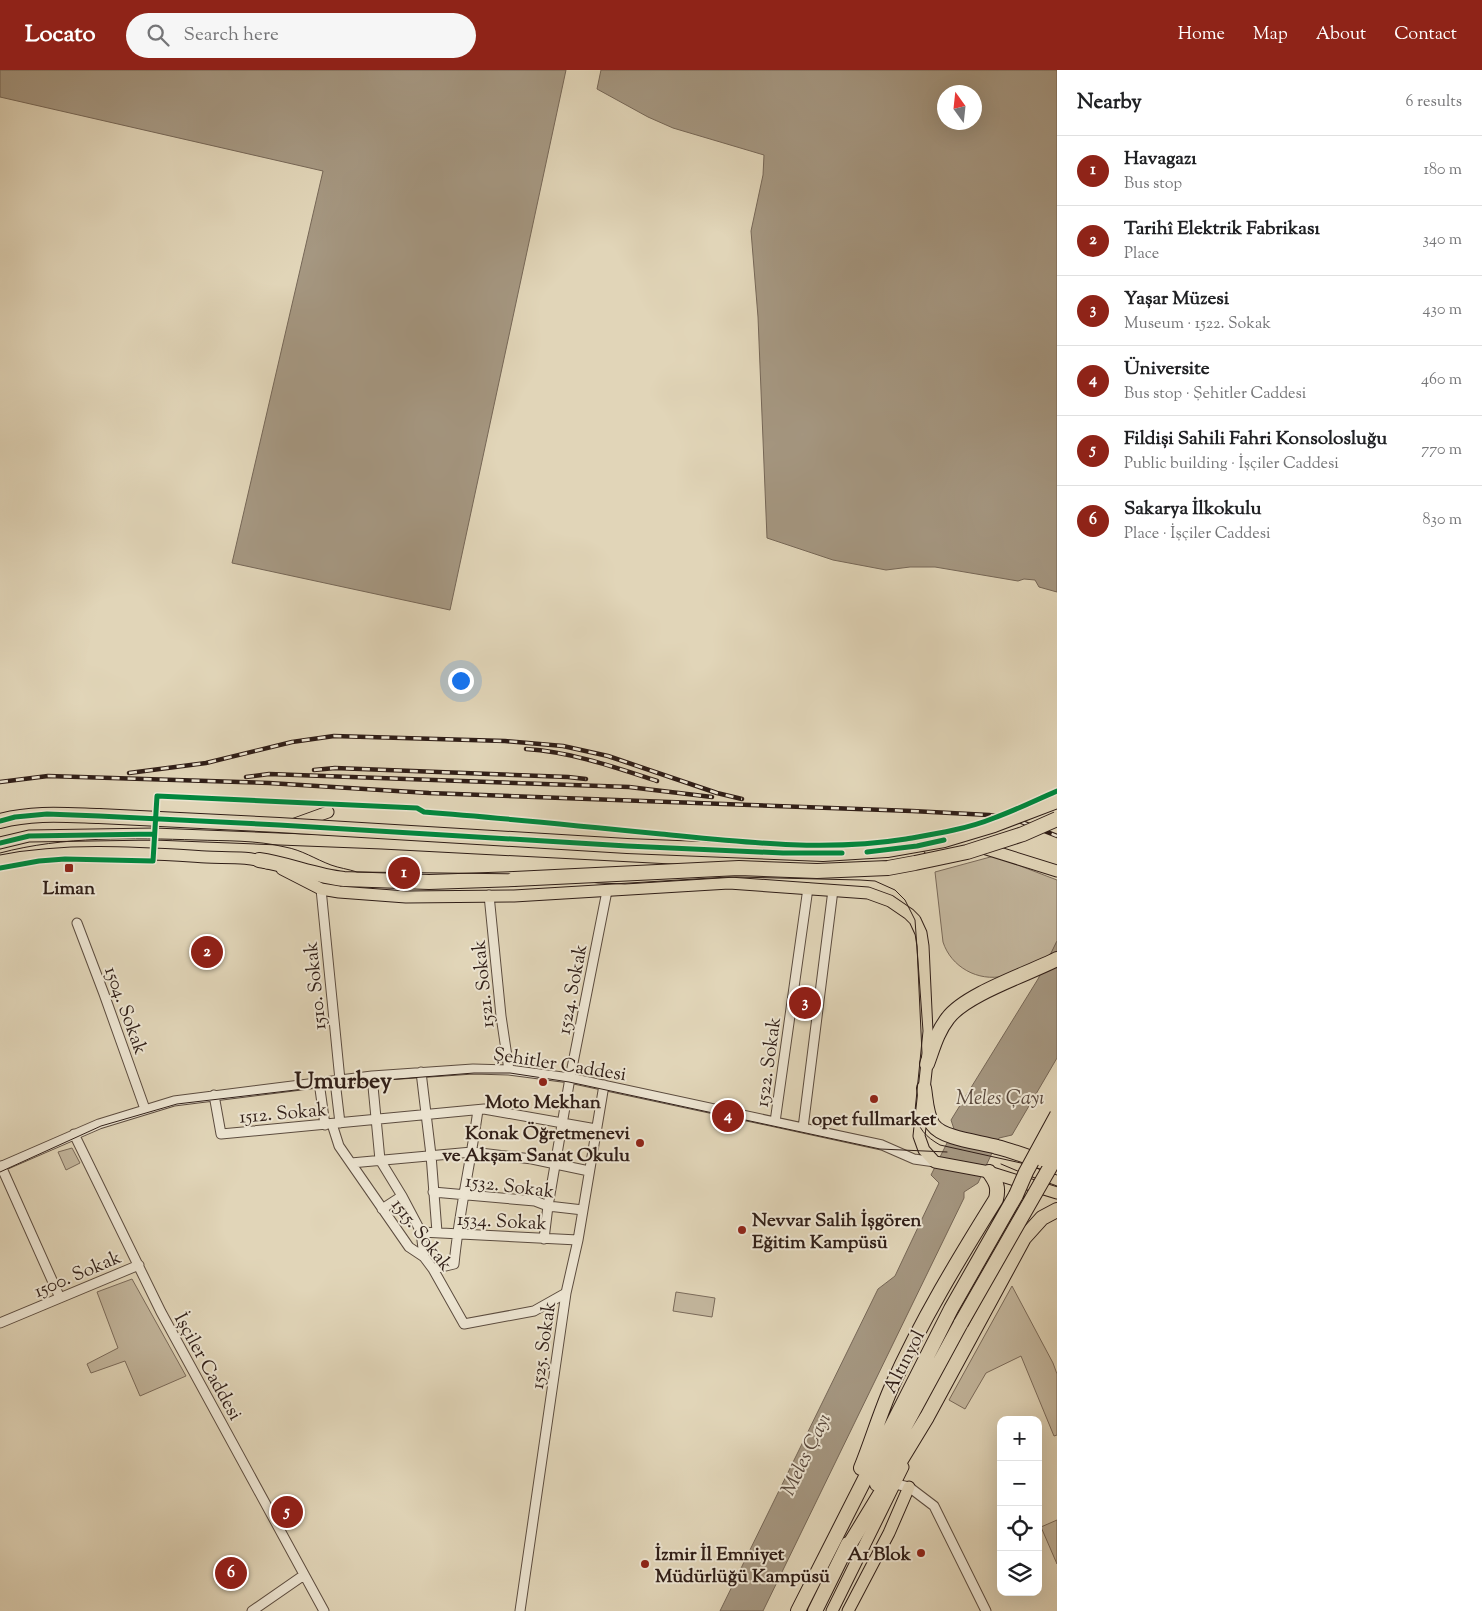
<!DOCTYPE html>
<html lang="en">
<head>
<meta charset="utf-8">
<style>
  :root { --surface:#fff; --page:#f6f6f6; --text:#202124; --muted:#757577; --line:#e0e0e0; --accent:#8f2418 }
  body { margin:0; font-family:"Sorts Mill Goudy",serif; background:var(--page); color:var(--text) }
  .controls { position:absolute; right:15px; bottom:15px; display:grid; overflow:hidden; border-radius:10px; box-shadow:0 5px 20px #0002 }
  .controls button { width:45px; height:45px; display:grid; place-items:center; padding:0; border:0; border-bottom:1px solid var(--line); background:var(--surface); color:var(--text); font:25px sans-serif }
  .compass { position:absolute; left:937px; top:15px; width:45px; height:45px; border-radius:50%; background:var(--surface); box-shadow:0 5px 20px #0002; rotate:345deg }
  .you { position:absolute; left:460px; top:610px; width:18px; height:18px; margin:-12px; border:4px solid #fff; border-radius:50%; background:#1a73e8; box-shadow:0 0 0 8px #1a73e833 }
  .badge { display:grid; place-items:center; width:32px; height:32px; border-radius:50%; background:var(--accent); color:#fff; font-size:16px; font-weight:700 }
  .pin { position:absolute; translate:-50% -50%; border:2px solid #fff; box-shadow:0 1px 5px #0006 }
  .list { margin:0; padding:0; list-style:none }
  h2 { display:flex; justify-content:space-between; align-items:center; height:65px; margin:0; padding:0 20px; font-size:21px }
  h2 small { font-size:16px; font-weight:400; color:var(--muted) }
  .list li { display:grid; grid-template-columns:32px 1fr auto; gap:15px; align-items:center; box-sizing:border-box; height:70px; padding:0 20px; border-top:1px solid var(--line) }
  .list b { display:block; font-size:19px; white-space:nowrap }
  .list p { margin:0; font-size:16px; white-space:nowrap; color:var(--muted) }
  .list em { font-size:16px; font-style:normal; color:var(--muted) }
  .icon { flex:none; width:28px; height:28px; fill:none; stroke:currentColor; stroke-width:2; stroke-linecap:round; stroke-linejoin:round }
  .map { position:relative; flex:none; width:1057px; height:1541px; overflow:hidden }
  header { display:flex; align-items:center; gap:30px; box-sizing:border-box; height:70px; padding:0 25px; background:var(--accent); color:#fff }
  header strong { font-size:24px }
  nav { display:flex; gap:28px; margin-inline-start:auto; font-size:18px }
  .search { width:350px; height:45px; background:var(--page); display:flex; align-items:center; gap:12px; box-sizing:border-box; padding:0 18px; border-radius:28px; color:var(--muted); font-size:19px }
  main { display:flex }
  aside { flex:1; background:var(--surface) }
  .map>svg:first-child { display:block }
  .green { fill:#c3b69d; stroke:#7a6a5a }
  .water { fill:#a59781; stroke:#766757; fill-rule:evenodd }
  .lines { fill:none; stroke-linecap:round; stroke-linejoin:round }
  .minor-casing { stroke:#5c4c3f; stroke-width:11 }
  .major-casing { stroke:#301e17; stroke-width:13 }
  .highway-casing { stroke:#301e17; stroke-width:16 }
  .minor { stroke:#ece4d1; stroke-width:9 }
  .major { stroke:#e1d5b8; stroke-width:11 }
  .highway { stroke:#e1d5b8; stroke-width:14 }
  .tram { stroke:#301e17; stroke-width:1 }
  .rail-casing { stroke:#301e17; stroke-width:4.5 }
  .rail { stroke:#ece4d1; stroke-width:2.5; stroke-dasharray:8; stroke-linecap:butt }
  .highway-bridge-casing { stroke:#301e17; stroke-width:16; stroke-linecap:butt }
  .highway-bridge { stroke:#e1d5b8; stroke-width:14 }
  .cycleway-casing { stroke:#ece4d1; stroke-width:8 }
  .cycleway { stroke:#00873e; stroke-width:5 }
  .poi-dot { fill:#8f2418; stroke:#ece4d1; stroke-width:2 }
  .labels { text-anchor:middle; stroke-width:4; stroke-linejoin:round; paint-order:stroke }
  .poi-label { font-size:19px; font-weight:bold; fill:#301e17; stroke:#ece4d1 }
  .street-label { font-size:19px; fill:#301e17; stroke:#ece4d1 }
  .water-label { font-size:20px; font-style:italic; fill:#59483c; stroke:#ece4d1 }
  .district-label { font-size:24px; font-weight:bold; fill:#301e17; stroke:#ece4d1 }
</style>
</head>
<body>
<header>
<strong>Locato</strong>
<div class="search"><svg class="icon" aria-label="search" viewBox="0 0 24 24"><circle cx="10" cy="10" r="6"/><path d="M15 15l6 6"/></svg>Search here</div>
<nav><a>Home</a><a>Map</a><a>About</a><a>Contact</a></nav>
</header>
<main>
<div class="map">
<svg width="1057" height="1541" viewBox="0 0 1057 1541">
  <rect width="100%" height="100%" fill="#e1d5b8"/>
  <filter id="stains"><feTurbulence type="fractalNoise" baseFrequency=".004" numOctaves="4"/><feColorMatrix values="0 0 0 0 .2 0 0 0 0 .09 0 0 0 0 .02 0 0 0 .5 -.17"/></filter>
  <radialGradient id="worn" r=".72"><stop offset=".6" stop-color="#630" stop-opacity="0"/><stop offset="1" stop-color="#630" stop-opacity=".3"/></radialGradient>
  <path class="green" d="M994 786 1057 810V871L1050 886C1036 892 1020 903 1004 906 978 912 951 897 943 872L935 802Z
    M72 1078 80 1093 66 1100 58 1082Z
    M132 1209 186 1306 140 1326 125 1291 91 1303 87 1294 118 1278 97 1222Z
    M1012 1216 1053 1293 1057 1304V1365L1054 1366 1021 1286 986 1303 965 1339 949 1330Z
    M676 1222 715 1228 712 1247 673 1241Z
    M1057 1450V1494L1041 1457Z"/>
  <path class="water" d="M0 0H566L450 540 232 493 323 101 0 27Z
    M601 0H1057V522L1039 517 1035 510 1024 509 1018 511 935 497H910L886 500 833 490 767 468 758 247 751 161 763 105 764 85 673 58 648 47 597 19ZM944 22H974V52H944Z
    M1057 871V988L1012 1065 999 1068 978 1113 964 1122V1128L763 1541H720L878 1219 895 1206 939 1113 931 1105 954 1059 951 1050 1038 909Z"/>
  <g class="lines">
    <defs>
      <path id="minor" d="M321 819 340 1010
        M489 825 501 946 509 1000
        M77 853 104 924 145 1039
        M421 1002 431 1085 437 1162
        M372 1006 380 1090 402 1126 421 1162
        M335 1011 340 1053
        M319 1012 325 1055
        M214 1025 221 1064 484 1039 596 1059
        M775 1052 808 818
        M332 1054 339 1076 409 1177 424 1187 433 1199 464 1254 534 1241 566 1223
        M803 1058 833 820
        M74 1064 161 1242 324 1541
        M351 1093 472 1082 532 1089 589 1101
        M1 1096 60 1228
        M0 1097 99 1054 174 1031 372 1006 473 999 509 1000 570 1008 882 1075 914 1089 935 1092
        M433 1122 535 1131 548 1136 583 1140
        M382 1139 402 1126
        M544 1169 548 1136 570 1008 607 821
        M424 1187 421 1162 578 1170
        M433 1199 454 1194C459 1142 471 1091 478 1040
        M0 1253 139 1195
        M895 1414 909 1417 934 1436 986 1541
        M252 1541 304 1505
        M520 1541 566 1223 578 1170 604 1015"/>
      <path id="major" d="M292 755 328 742
        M0 773 29 766 154 764 382 773 691 789 800 792H855L920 786
        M980 777 1057 801
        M0 791C69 778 137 783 206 787 226 788 249 786 267 793
        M282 799 321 819 339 822 406 827 514 826 729 813 868 823 890 831 909 844 915 850 921 863 923 876 928 983 919 1066 924 1080 935 1092 989 1102 1057 1123
        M832 1541 903 1397
        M848 1541 889 1463 909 1417"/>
      <path id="highway" d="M0 751C33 742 66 745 99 746
        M259 790C288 794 315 806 344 809L429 812 514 809
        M927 994C933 978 937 962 948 948 966 924 1028 904 1057 889
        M924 1018C926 1030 926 1045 933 1055 943 1069 981 1072 997 1077 1013 1081 1029 1087 1045 1093
        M861 1398C872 1371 880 1343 892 1316 921 1251 958 1190 996 1129 999 1117 996 1112 989 1102
        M877 1414 897 1371 961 1253
        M845 1482 927 1347 1024 1168 1042 1148 1057 1140
        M798 1541 951 1239 1016 1125
        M815 1541 848 1474"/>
    </defs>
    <use href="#minor" class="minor-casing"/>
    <use href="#major" class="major-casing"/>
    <use href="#highway" class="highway-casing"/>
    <use href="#minor" class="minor"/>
    <use href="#major" class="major"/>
    <use href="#highway" class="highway"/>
    <path class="tram" d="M0 783C64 766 132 768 197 770 226 771 256 770 285 777 302 780 315 789 331 795 339 798 348 799 357 802L528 804 598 813 625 814 736 807 860 810 875 811 895 820 905 830 915 850 923 961 915 1041C917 1058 926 1067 940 1075L1021 1093 1057 1105
      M1001 1094 1027 1105 1057 1116
      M0 1102 101 1056 177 1034 372 1011 474 1003H510L569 1012 880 1079 947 1082"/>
    <defs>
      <path id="rail" d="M526 679C572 682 614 697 657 711
        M314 700 335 698 568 707 586 709
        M129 703 206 693 292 672 334 666 505 671 563 676 608 686 717 723 742 729
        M246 707 269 704 629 717 712 727
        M0 712 48 706 269 713 429 723 912 741 989 745 1014 749 1057 766"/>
    </defs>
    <use href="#rail" class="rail-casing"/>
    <use href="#rail" class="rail"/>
    <defs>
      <path id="highway-bridge" d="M99 746 279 755 627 776 823 784 887 780 944 770 994 755 1057 731
        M514 809 739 798 817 801 888 798 915 793 967 782 1023 764 1057 749
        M1042 1089 1057 1067
        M1016 1125 1026 1102 1057 1045
        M961 1253 1057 1085"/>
    </defs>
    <use href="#highway-bridge" class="highway-bridge-casing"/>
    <use href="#highway-bridge" class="highway-bridge"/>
    <defs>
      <path id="cycleway" d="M0 751 15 747 47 744 99 746 279 755 627 776 783 783H842
        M0 773 29 766 154 764
        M867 782 917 776 944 770
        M0 798 39 791 65 789 153 791 157 726 417 738 424 742C503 748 582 756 661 764 742 772 825 782 906 769 935 764 967 759 994 748 1016 740 1036 730 1057 721"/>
    </defs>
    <use href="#cycleway" class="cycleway-casing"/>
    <use href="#cycleway" class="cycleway"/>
  </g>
  <g class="poi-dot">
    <rect x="64" y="793" width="10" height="10" rx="2.5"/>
    <circle cx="543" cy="1012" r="5"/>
    <circle cx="874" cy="1029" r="5"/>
    <circle cx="640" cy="1073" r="5"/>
    <circle cx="742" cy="1160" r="5"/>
    <circle cx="921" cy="1483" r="5"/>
    <circle cx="645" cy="1494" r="5"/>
  </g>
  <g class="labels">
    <g class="poi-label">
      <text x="69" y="824">Liman</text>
      <text x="543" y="1038">Moto Mekhan</text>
      <text x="874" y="1055">opet fullmarket</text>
      <text x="630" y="1069" text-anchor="end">Konak Öğretmenevi<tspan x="630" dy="22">ve Akşam Sanat Okulu</tspan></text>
      <text x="752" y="1156" text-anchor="start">Nevvar Salih İşgören<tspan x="752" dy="22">Eğitim Kampüsü</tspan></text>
      <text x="655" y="1490" text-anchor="start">İzmir İl Emniyet<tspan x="655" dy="22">Müdürlüğü Kampüsü</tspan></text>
      <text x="911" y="1490" text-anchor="end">A1 Blok</text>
    </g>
    <g class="street-label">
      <text transform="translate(482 914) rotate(-96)" y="7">1521. Sokak</text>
      <text transform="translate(314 916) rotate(-96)" y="7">1510. Sokak</text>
      <text transform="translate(571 919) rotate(-79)" y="7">1524. Sokak</text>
      <text transform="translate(127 940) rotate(70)" y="7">1504. Sokak</text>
      <text transform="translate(767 992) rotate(-82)" y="7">1522. Sokak</text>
      <text transform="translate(560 993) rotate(9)" y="7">Şehitler Caddesi</text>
      <text transform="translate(283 1042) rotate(-5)" y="7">1512. Sokak</text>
      <text transform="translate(510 1115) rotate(7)" y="7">1532. Sokak</text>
      <text transform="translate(502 1150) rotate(3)" y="7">1534. Sokak</text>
      <text transform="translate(423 1164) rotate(52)" y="7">1515. Sokak</text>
      <text transform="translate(77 1203) rotate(-23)" y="7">1500. Sokak</text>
      <text transform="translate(542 1275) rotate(-82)" y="7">1525. Sokak</text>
      <text transform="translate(903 1291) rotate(-63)" y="7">Altınyol</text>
      <text transform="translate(209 1296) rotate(61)" y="7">İşçiler Caddesi</text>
    </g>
    <g class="water-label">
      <text x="1000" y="1034">Meles Çayı</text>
      <text transform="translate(805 1384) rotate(-64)" y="7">Meles Çayı</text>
    </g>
    <g class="district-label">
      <text x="343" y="1018">Umurbey</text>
    </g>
  </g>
  <rect width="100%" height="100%" filter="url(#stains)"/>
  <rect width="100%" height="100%" fill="url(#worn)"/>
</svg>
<div class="controls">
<button>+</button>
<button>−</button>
<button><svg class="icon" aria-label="locate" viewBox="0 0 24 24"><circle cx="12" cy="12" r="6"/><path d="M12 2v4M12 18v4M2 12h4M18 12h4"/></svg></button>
<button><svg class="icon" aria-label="layers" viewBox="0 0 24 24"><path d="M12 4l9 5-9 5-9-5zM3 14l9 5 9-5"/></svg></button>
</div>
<svg class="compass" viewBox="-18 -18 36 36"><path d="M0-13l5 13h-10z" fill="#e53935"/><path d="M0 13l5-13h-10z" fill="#757577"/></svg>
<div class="you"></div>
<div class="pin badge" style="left:404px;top:803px">1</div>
<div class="pin badge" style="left:207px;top:882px">2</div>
<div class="pin badge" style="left:805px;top:933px">3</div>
<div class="pin badge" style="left:728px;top:1046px">4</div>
<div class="pin badge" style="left:287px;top:1442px">5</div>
<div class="pin badge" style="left:231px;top:1503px">6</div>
</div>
<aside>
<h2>Nearby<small>6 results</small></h2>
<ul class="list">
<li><span class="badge">1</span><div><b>Havagazı</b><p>Bus stop</p></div><em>180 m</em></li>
<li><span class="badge">2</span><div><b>Tarihî Elektrik Fabrikası</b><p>Place</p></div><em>340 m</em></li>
<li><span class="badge">3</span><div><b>Yaşar Müzesi</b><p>Museum · 1522. Sokak</p></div><em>430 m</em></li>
<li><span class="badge">4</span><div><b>Üniversite</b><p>Bus stop · Şehitler Caddesi</p></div><em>460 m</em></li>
<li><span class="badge">5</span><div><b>Fildişi Sahili Fahri Konsolosluğu</b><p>Public building · İşçiler Caddesi</p></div><em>770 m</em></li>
<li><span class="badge">6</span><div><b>Sakarya İlkokulu</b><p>Place · İşçiler Caddesi</p></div><em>830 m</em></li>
</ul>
</aside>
</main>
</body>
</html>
